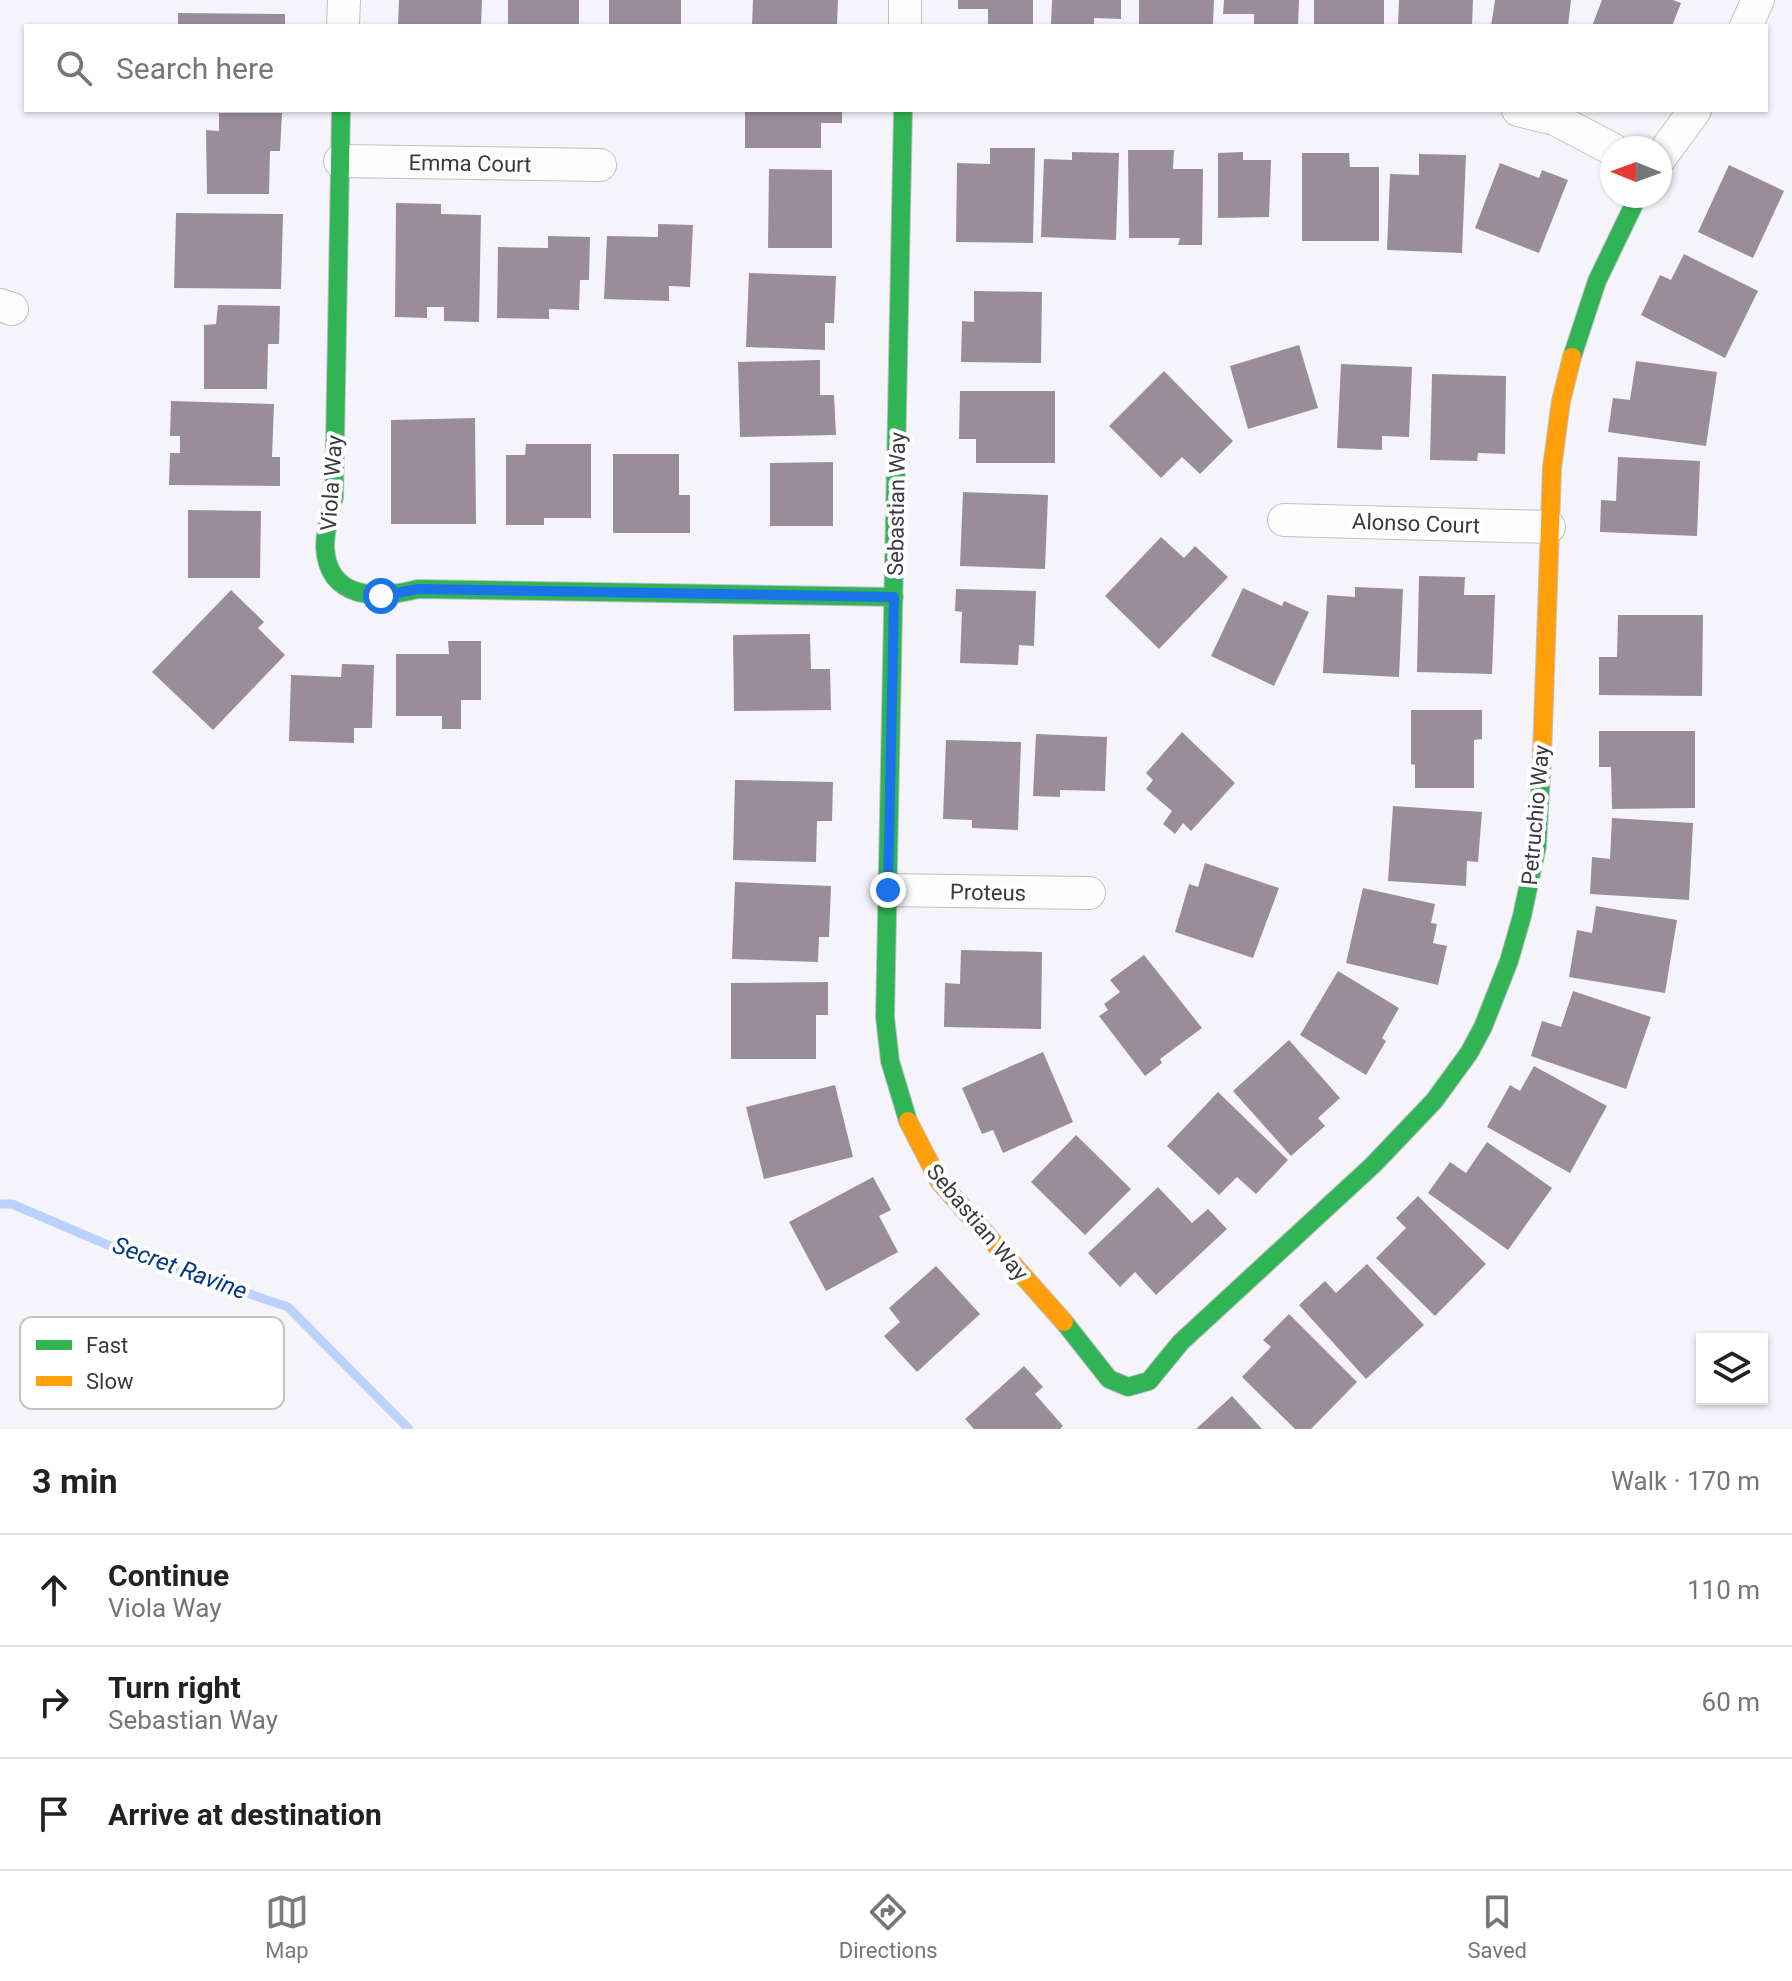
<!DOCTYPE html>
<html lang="en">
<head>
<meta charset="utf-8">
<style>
  :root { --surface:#fff; --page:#f2f2f2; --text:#222; --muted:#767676; --line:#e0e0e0; --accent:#7c7a81 }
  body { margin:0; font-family:Roboto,sans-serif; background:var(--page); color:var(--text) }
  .controls { position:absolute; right:24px; bottom:24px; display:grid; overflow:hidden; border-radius:0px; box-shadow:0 2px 6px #0004 }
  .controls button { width:72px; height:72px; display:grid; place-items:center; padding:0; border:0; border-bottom:2px solid var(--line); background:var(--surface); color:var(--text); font:40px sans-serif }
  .compass { position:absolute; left:1600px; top:136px; width:72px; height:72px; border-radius:50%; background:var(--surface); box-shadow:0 2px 6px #0004; rotate:271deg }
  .stop { position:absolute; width:24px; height:24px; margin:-18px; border:6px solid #1a73e8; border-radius:50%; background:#fff }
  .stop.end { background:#1a73e8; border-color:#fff; box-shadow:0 2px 8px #0008 }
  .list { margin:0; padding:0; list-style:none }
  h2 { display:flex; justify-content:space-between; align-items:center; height:104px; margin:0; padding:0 32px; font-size:34px }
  h2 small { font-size:26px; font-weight:400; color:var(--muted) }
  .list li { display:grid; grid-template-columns:52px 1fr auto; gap:24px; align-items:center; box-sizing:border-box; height:112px; padding:0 32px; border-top:2px solid var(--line) }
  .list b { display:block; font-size:30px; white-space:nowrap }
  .list p { margin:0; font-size:26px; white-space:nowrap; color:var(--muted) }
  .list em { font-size:26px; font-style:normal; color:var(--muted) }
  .icon { flex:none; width:44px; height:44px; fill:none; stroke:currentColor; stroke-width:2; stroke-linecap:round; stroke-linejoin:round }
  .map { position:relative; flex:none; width:1792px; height:1429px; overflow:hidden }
  .search { position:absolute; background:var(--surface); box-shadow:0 2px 6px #0004; left:24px; right:24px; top:24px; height:88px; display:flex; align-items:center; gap:20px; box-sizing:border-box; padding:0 28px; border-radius:0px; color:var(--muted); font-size:30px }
  .sheet { height:440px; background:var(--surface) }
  nav { display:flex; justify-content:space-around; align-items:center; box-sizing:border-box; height:112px; border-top:2px solid var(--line); background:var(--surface); font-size:22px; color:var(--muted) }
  nav a { display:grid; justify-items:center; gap:4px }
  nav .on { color:var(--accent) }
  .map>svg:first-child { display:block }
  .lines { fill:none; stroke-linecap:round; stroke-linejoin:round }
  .stream { stroke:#bbd3fb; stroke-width:9 }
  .building { fill:#9a8d99 }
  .street-casing { stroke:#c0bfc4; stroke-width:34 }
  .fast-casing { stroke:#c0bfc4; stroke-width:20 }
  .slow-casing { stroke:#c0bfc4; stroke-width:20 }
  .street { stroke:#fefdfe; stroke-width:32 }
  .fast { stroke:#30b455; stroke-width:18 }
  .slow { stroke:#ff9f0a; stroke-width:18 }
  .route { stroke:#1a73e8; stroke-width:10 }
  .labels { text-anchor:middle; stroke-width:8; stroke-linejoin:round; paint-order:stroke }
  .street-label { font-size:22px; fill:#3b393f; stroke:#fff }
  .water-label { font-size:24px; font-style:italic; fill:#003782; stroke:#fff }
  .key { fill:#fff; stroke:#c4c4c5; stroke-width:2 }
  .key-label { font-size:22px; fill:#3b393f }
</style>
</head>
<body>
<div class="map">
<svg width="1792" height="1429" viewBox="0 0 1792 1429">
  <rect width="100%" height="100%" fill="#f6f4fb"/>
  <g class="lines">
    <path class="stream" d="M0 1204H12L115 1248 288 1307 409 1429"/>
  </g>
  <path class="building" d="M399 0H482L481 26H398Z
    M508 0H579V26H508Z
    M609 0H681V26H609Z
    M753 0H838L837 26H752Z
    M958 0H1033V26H988V9H958Z
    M1052 0H1121V19L1094 18V26H1051Z
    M1139 0H1214L1213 24 1139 26Z
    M1224 0H1299L1298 26H1254V14H1223Z
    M1314 0H1384V26H1314Z
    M1399 0H1473L1472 26H1398Z
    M1495 0H1571L1568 26H1491Z
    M1602 0H1673L1681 3 1672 26H1592Z
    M178 13 285 14V26H178Z
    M745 110H842V123H821V148H745Z
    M219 113H282L280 151H270L269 194H207L206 130 219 131Z
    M990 148H1035L1033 243 956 242 957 163 990 164Z
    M1128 150H1174L1173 169H1203L1202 245H1178L1180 238H1129Z
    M1072 152 1119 153 1116 240 1041 237 1044 159 1072 160Z
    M1243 152V160H1271L1269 217 1218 218V153Z
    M1302 153H1349L1350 167H1379V241H1302Z
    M1419 154 1466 155 1462 253 1387 250 1390 174 1419 175Z
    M1500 163 1539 178 1542 170 1568 180 1539 253 1475 228Z
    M1729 165 1784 191 1753 258 1698 232Z
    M769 169 832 170V248H768Z
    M396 203 441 204V214L481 215 479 322 444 321V307H427V318L395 317Z
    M176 213 283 214 281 289 174 288Z
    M658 224 693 225 690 287 669 286V301L604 299 607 236 658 237Z
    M548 236 590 237 589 280H580L579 310 549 309V319L497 318 498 247 548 248Z
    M1684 254 1758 291 1725 358 1641 315 1660 275 1671 280Z
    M749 273 836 276 834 323H825V350L746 347Z
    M974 291 1042 292 1041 363 961 362 962 321 974 322Z
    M218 305 280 306 279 344H268L267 389H204V325L216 324Z
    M1299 345 1318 408 1248 429 1230 366Z
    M820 360V395H834L836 435 740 437 738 362Z
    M1636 361 1717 372 1706 446 1608 432 1613 398 1630 400Z
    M1341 364 1412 367 1409 437 1382 436V450L1337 448Z
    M1164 371 1233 441 1200 474 1182 457 1161 478 1109 426Z
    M1432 374 1506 376 1505 454 1478 453 1477 461 1430 460Z
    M960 391H1055V463H976V439H959Z
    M171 401 274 404 272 457H280V486L169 485 170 453H180V436H170Z
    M475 418 476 524H391V420Z
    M526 444H591V518H544V525H506V455H525Z
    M613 454H679V495H690V533H613Z
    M1618 457 1700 461 1697 536 1600 532 1601 500 1616 501Z
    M833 462V526H770V463Z
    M963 492 1048 495 1045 569 960 566Z
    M188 510 261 511 260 578H188Z
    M1161 537 1184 558 1195 546 1228 577 1159 649 1105 596Z
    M1419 576 1465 577 1464 595H1495L1492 674 1417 672Z
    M1355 587 1403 589 1399 677 1323 673 1327 595 1355 597Z
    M1243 588 1282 606 1284 601 1309 612 1274 686 1211 656Z
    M956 589 1036 591 1034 646 1019 645 1018 665 960 663 962 612 955 611Z
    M231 590 264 622 258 628 285 655 213 730 152 672Z
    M1618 615H1703L1702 696 1599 695V657H1617Z
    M810 634 811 669H830L831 710 734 711 733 635Z
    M448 641H481V700H461V729H442V716H396V654H449Z
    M342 664 374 665 372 728H354V743L289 741 291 675 341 677Z
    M1411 710H1482V739L1474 740V788H1415V765L1411 764Z
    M1599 731H1695V808L1612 809 1611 767H1599Z
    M1182 732 1235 783 1191 831 1183 823 1175 834 1163 824 1172 811 1146 789 1153 780 1146 773Z
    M1036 734 1107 737 1105 791 1060 790V797L1033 796Z
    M946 740 1021 742 1018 830 972 828V820L943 819Z
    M735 780 833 782 832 821H817L816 862 733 860Z
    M1393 806 1482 812 1478 862 1467 861 1466 886 1388 881Z
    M1612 818 1693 823 1689 900 1590 894 1592 857 1610 859Z
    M1205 863 1279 888 1253 958 1175 932 1189 884 1198 887Z
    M735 882 831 886 829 937H819L818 962 732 959Z
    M1363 888 1435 904 1431 923 1437 924 1433 943 1447 946 1438 985 1346 963Z
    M1596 906 1677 920 1665 993 1569 977 1577 930 1592 933Z
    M961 950 1042 952 1041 1029 944 1027 945 983 960 984Z
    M1144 955 1202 1028 1160 1059 1162 1063 1145 1076 1099 1016 1108 1010 1104 1004 1120 992 1110 980Z
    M1338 971 1399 1008 1382 1038 1386 1041 1366 1075 1300 1035Z
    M828 982V1015H816V1059H731V983Z
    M1573 991 1651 1017 1626 1089 1531 1056 1542 1021 1561 1027Z
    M1289 1040 1340 1098 1318 1118 1325 1126 1291 1156 1233 1091Z
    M1043 1052 1073 1122 1003 1153 993 1130 982 1134 962 1088Z
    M1534 1066 1607 1106 1570 1173 1487 1127 1510 1085 1520 1091Z
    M835 1085 853 1157 764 1179 746 1107Z
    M1218 1092 1288 1160 1256 1194 1237 1177 1219 1195 1167 1146Z
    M1076 1135 1131 1189 1085 1235 1031 1182Z
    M1487 1142 1552 1188 1508 1250 1428 1193 1450 1162 1466 1173Z
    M873 1177 891 1210 879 1216 898 1252 826 1291 789 1222Z
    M1158 1187 1192 1223 1208 1209 1227 1229 1156 1295 1135 1272 1120 1287 1088 1253Z
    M1418 1196 1486 1264 1435 1316 1376 1258 1406 1228 1396 1218Z
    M1367 1264 1424 1325 1366 1379 1299 1305 1325 1281 1336 1293Z
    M936 1266 980 1314 917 1372 884 1336 900 1322 889 1308Z
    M1289 1314 1357 1382 1311 1429H1295L1242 1377 1271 1347 1263 1340Z
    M1024 1366 1043 1387 1035 1394 1063 1426 1060 1429H974L965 1419Z
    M1232 1396 1262 1429H1196Z"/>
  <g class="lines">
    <defs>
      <path id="street" d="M343 26 344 0
        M905 26V0
        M1746 26 1758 0
        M1518 110 1555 119 1612 149
        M1660 158 1695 110
        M340 161 600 165
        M0 305 12 309
        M1284 520 1549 527
        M888 890 1089 893"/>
      <path id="fast" d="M341 110 334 497C330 513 325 530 325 547 328 601 379 599 418 589L894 597
        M903 110 885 1017 890 1061 908 1121
        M1572 357 1597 281 1638 196
        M1064 1322 1109 1379 1128 1387 1149 1381 1181 1342 1373 1165 1434 1101 1469 1053 1483 1027 1509 961 1522 916 1537 846 1542 755"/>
      <path id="slow" d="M1542 755 1552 468 1561 401 1572 357
        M908 1121 939 1181 1064 1322"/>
    </defs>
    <use href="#street" class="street-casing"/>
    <use href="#fast" class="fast-casing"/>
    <use href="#slow" class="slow-casing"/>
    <use href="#street" class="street"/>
    <use href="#fast" class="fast"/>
    <use href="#slow" class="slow"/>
  </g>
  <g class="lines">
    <path class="route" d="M381 596 418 589 894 597 888 890"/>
  </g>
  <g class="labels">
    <g class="street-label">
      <text transform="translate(470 163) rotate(1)" y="8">Emma Court</text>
      <text transform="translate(331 483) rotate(-86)" y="8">Viola Way</text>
      <text transform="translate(896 504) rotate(-89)" y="8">Sebastian Way</text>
      <text transform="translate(1416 523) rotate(2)" y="8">Alonso Court</text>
      <text transform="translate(1535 815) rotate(-85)" y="8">Petruchio Way</text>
      <text transform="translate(988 892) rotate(1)" y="8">Proteus</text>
      <text transform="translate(978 1222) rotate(50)" y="8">Sebastian Way</text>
    </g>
    <g class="water-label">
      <text transform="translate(180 1268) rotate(20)" y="8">Secret Ravine</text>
    </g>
  </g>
  <rect x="20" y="1317" width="264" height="92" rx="12" class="key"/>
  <rect x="36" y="1340" width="36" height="10" fill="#30b455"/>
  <rect x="36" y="1376" width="36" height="10" fill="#ff9f0a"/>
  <g class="key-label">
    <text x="86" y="1353">Fast</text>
    <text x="86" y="1389">Slow</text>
  </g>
</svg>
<div class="controls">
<button><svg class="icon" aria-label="layers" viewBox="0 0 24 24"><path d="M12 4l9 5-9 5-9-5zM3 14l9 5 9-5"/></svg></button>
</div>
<svg class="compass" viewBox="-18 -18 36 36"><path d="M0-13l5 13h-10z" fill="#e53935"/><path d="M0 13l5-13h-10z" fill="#767676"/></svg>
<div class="stop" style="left:381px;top:596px"></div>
<div class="stop end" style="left:888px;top:890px"></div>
<div class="search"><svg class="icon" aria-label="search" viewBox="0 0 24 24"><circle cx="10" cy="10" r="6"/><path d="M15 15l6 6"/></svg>Search here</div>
</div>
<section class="sheet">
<h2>3 min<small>Walk · 170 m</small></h2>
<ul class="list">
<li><svg class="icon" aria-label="ahead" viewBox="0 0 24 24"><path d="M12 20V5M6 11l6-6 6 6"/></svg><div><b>Continue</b><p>Viola Way</p></div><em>110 m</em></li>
<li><svg class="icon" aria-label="right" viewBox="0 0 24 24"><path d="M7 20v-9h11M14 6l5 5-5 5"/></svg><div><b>Turn right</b><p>Sebastian Way</p></div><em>60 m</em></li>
<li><svg class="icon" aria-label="arrive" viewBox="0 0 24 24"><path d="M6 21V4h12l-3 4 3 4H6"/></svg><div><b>Arrive at destination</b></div></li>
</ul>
</section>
<nav>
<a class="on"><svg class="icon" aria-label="map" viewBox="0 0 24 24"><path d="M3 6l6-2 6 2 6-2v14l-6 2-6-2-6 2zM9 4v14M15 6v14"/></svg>Map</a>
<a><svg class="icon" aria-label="directions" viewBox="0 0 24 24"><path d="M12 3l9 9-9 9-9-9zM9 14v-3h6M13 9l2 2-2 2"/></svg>Directions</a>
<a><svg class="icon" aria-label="saved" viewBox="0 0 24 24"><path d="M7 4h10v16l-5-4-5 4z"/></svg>Saved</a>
</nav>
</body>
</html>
